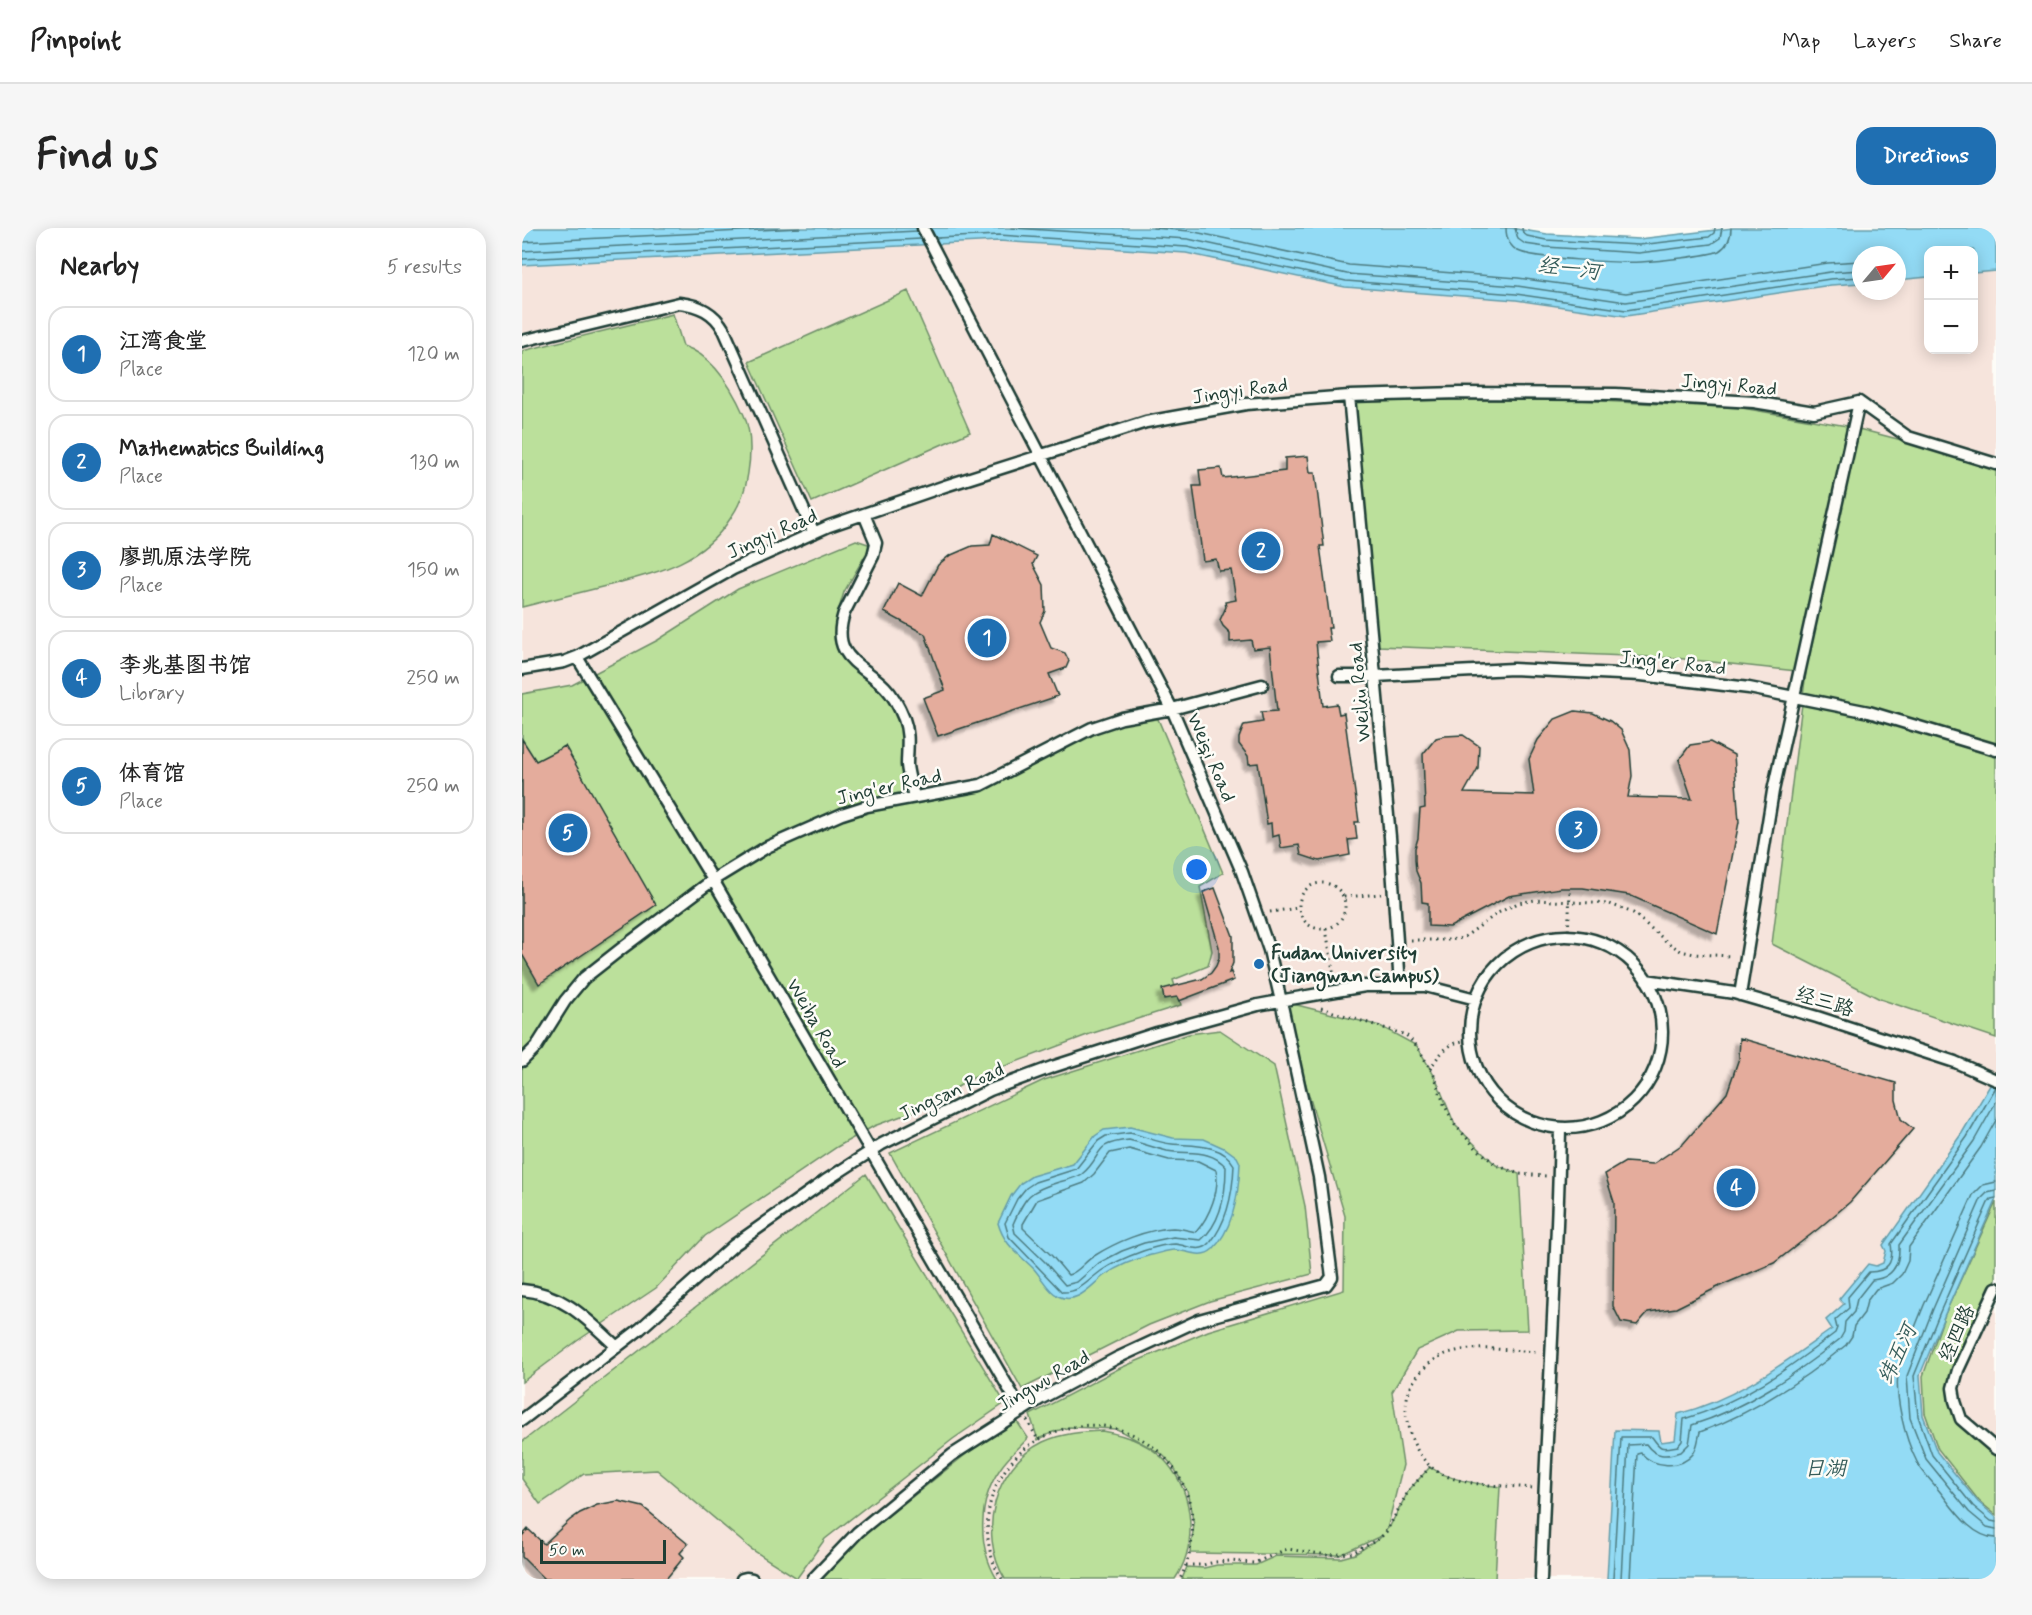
<!DOCTYPE html>
<html lang="en">
<head>
<meta charset="utf-8">
<style>
  :root { --surface:#fff; --page:#f6f6f6; --text:#222; --muted:#767676; --line:#e0e0e0; --accent:#1f6fb2 }
  body { margin:0; font-family:Mynerve,"LXGW WenKai TC",sans-serif; background:var(--page); color:var(--text) }
  .controls { position:absolute; right:18px; top:18px; display:grid; overflow:hidden; border-radius:12px; box-shadow:0 3px 15px #0003 }
  .controls button { width:54px; height:54px; display:grid; place-items:center; padding:0; border:0; border-bottom:2px solid var(--line); background:var(--surface); color:var(--text); font:30px sans-serif }
  .compass { position:absolute; left:1330px; top:18px; width:54px; height:54px; border-radius:50%; background:var(--surface); box-shadow:0 3px 15px #0003; rotate:61deg }
  .scale { position:absolute; left:18px; bottom:15px; width:126px; box-sizing:border-box; padding-left:6px; border:3px solid #1f3d34; border-top:0; font-size:16px; line-height:21px; white-space:nowrap; color:#1f3d34; -webkit-text-stroke:4px #fdfcf7; paint-order:stroke }
  .you { position:absolute; left:675px; top:642px; width:21px; height:21px; margin:-15px; border:4px solid #fff; border-radius:50%; background:#1a73e8; box-shadow:0 0 0 9px #1a73e833 }
  .badge { display:grid; place-items:center; width:39px; height:39px; border-radius:50%; background:var(--accent); color:#fff; font-size:20px; font-weight:700 }
  .pin { position:absolute; translate:-50% -50%; border:3px solid #fff; box-shadow:0 2px 6px #0006 }
  .list { margin:0; padding:0; list-style:none }
  h2 { display:flex; justify-content:space-between; align-items:center; height:78px; margin:0; padding:0 24px; font-size:26px }
  h2 small { font-size:20px; font-weight:400; color:var(--muted) }
  .list li { display:grid; grid-template-columns:39px 1fr auto; gap:18px; align-items:center; box-sizing:border-box; height:96px; margin:0 12px 12px; padding:0 12px; border:2px solid var(--line); border-radius:18px }
  .list b { display:block; font-size:22px; white-space:nowrap }
  .list p { margin:0; font-size:20px; white-space:nowrap; color:var(--muted) }
  .list em { font-size:20px; font-style:normal; color:var(--muted) }
  .map { position:relative; flex:none; width:1474px; height:1351px; overflow:hidden; border-radius:18px }
  header { display:flex; align-items:center; gap:36px; box-sizing:border-box; height:84px; padding:0 30px; background:var(--surface); border-bottom:2px solid var(--line) }
  header strong { font-size:28px }
  nav { display:flex; gap:33px; margin-inline-start:auto; font-size:21px }
  .intro { display:flex; align-items:center; justify-content:space-between; box-sizing:border-box; height:144px; padding:0 36px }
  h1 { margin:0; font-size:42px }
  .button { padding:15px 27px; border-radius:18px; background:var(--accent); color:#fff; font-size:21px; font-weight:700 }
  main { display:flex; gap:36px; padding:0 36px }
  aside { flex:1; background:var(--surface); border-radius:18px; box-shadow:0 3px 15px #0003 }
  .map>svg:first-child { display:block }
  .built { fill:#f6e4dc; fill-rule:evenodd }
  .green { fill:#bbe09b; stroke:#6d8e68; stroke-width:1.5 }
  .water { fill:#93dbf5; stroke:#659ca8; stroke-width:1.5 }
  .lines { fill:none; stroke-linecap:round; stroke-linejoin:round }
  .shore { stroke:#4d7c81; stroke-width:1.5 }
  .building { fill:#e4ac9c; stroke:#1f3d34; stroke-width:1.5; filter:url(#shadow) }
  .service-casing { stroke:#1f3d34; stroke-width:15 }
  .path { stroke:#1f3d34; stroke-width:3; stroke-dasharray:1.5 4.5; stroke-linecap:butt }
  .service { stroke:#fdfcf7; stroke-width:10 }
  .poi-dot { fill:#1f6fb2; stroke:#fdfcf7; stroke-width:2 }
  .labels { text-anchor:middle; stroke-width:5; stroke-linejoin:round; paint-order:stroke }
  .street-label { font-size:20px; fill:#1f3d34; stroke:#fdfcf7 }
  .poi-label { font-size:20px; font-weight:bold; fill:#1f3d34; stroke:#fdfcf7; text-anchor:start }
  .water-label { font-size:21px; font-style:italic; fill:#365d5b; stroke:#fdfcf7 }
</style>
</head>
<body>
<header>
<strong>Pinpoint</strong>
<nav><a>Map</a><a>Layers</a><a>Share</a></nav>
</header>
<div class="intro"><h1>Find us</h1><a class="button">Directions</a></div>
<main>
<aside>
<h2>Nearby<small>5 results</small></h2>
<ul class="list">
<li><span class="badge">1</span><div><b>江湾食堂</b><p>Place</p></div><em>120 m</em></li>
<li><span class="badge">2</span><div><b>Mathematics Building</b><p>Place</p></div><em>130 m</em></li>
<li><span class="badge">3</span><div><b>廖凯原法学院</b><p>Place</p></div><em>150 m</em></li>
<li><span class="badge">4</span><div><b>李兆基图书馆</b><p>Library</p></div><em>250 m</em></li>
<li><span class="badge">5</span><div><b>体育馆</b><p>Place</p></div><em>250 m</em></li>
</ul>
</aside>
<div class="map">
<svg width="1474" height="1351" viewBox="0 0 1474 1351">
  <defs>
    <filter id="shadow"><feDropShadow dx="-5.5" dy="5.5" stdDeviation="1.5" flood-color="#0004"/></filter>
  </defs>
  <rect width="100%" height="100%" fill="#fdfcf7"/>
  <filter id="ink" filterUnits="userSpaceOnUse"><feTurbulence type="fractalNoise" baseFrequency=".0167" numOctaves="2"/><feDisplacementMap in="SourceGraphic" scale="12" xChannelSelector="R" yChannelSelector="G"/><feConvolveMatrix kernelMatrix="1 2 1 2 8 2 1 2 1" color-interpolation-filters="sRGB"/></filter>
  <g filter="url(#ink)">
    <path class="built" d="M0 0H875L1110 33 1474 0V1351H0ZM1406 22H1452V122H1406ZM1339 27H1375V63H1339Z"/>
    <path class="green" d="M386 63 448 204 290 274 227 134Z
      M151 86 161 118C191 127 210 160 222 187 230 206 229 226 226 245 224 262 217 278 208 291 179 336 133 345 84 358 56 365 28 372 0 379V123Z
      M930 172H1056L1220 180 1325 198 1395 216 1474 241V810L1358 771 1250 716 1284 444 1153 430 856 418 832 174Z
      M334 312 349 317 322 364 314 391 316 416 326 436 362 467 373 484 380 501V522L390 575 425 568 569 506 609 493 626 490 636 491 701 645 678 659 690 723 686 738 651 752 659 777 568 806 451 850 396 882 352 898 315 919 183 1008 134 1060 55 1113 0 1154V466L50 457 136 412 216 361Z
      M759 773 858 798 895 818 913 849 933 897 974 937 997 946 1006 1102 937 1103 895 1122 870 1164 881 1237 865 1301 868 1298 887 1262 908 1239C929 1253 953 1255 978 1259L973 1351H660L665 1339 682 1340 695 1337H734L754 1328 819 1330 833 1326 857 1311 861 1307 818 1327 668 1325 672 1297 665 1263 651 1238 640 1226 595 1201 548 1199 531 1204 516 1212 508 1187 596 1141 686 1103 822 1062 823 988Z
      M698 802 752 838 783 978 790 1046 688 1073 627 1097 500 1161 368 925 522 852 667 806Z
      M344 946 483 1175 431 1211 303 1311 275 1350 229 1321 135 1242 62 1246 18 1276 0 1251V1214Z
      M1474 974V1051L1433 1142 1439 1191 1474 1221V1287L1457 1273 1416 1221 1403 1185 1401 1148 1423 1086Z
      M494 1192 506 1210C497 1220 485 1230 478 1241 456 1273 455 1318 475 1351H299L342 1307 448 1223Z
      M580 1203C604 1207 629 1216 645 1235 672 1266 676 1317 653 1351H483C455 1305 472 1238 521 1214 541 1205 559 1204 580 1203Z"/>
    <path class="water" d="M0 0H989L1025 6 1117 11 1211 0H1474V43L1452 45V22H1406V49L1375 52V27H1339V55L1309 57 1104 88 994 72 823 59 664 25 477 13 0 37Z
      M1474 847V971L1423 1086 1398 1147 1401 1187 1415 1224 1456 1274 1474 1289V1351H1085L1093 1202 1137 1203 1139 1214 1153 1212 1156 1186C1215 1171 1260 1136 1310 1101L1304 1092 1322 1076 1317 1071 1346 1036 1354 1038 1361 1035 1364 1023 1361 1017 1440 905Z
      M608 899 651 910 682 911 704 921 715 929 718 935C717 963 712 1000 691 1021 679 1032 665 1022 652 1022 645 1022 636 1026 629 1027 614 1031 596 1038 583 1047 570 1056 555 1078 536 1068 526 1063 520 1050 512 1041 497 1026 482 1017 476 995L489 968 499 955 510 948 551 936 573 908 582 902Z"/>
    <g class="lines">
      <path class="shore" d="M490 0 666 11 825 46 995 58 1104 74 1308 44 1339 42
        M631 0 668 3 827 37 996 50 1104 65 1306 35 1339 33
        M984 0C984 10 987 18 996 23 1011 31 1100 35 1119 34 1134 33 1186 28 1197 23 1205 18 1209 10 1209 0
        M993 0 996 11 1003 16 1024 19 1117 25 1189 16 1198 10 1200 0
        M1000 0 1001 5 1005 8 1024 12 1117 17 1187 9 1192 5 1193 0
        M414 10 477 7 665 19 824 53 994 66 1104 82 1308 51 1339 49
        M0 14 278 0
        M0 23 395 3
        M0 31 399 11
        M608 905C622 908 636 915 650 916 671 918 700 915 712 937 711 964 706 993 688 1015 678 1026 665 1017 653 1016 644 1016 630 1020 621 1023 607 1028 592 1034 579 1043 566 1052 558 1065 540 1064L487 1009 483 995 495 971 504 960 513 954 554 941 576 913 584 908Z
        M607 912C620 915 632 920 645 923 666 927 688 920 704 939 704 965 699 995 679 1012L651 1009 622 1015 600 1023 577 1035 555 1054 543 1057 523 1034 493 1005 491 996C504 967 507 963 537 954 545 952 554 950 560 946 583 927 568 916 607 912Z
        M607 921 647 932 676 933 694 942C698 962 688 988 674 1004 667 1003 659 1000 651 1000 625 1001 594 1014 572 1028 563 1033 556 1045 546 1047L530 1028 501 1000V996L515 972 562 955 572 946 588 925Z
        M1474 954 1461 957 1451 967 1402 1077 1377 1139C1371 1165 1383 1211 1395 1234 1400 1244 1409 1252 1415 1260 1430 1278 1448 1309 1474 1310
        M1474 963 1465 965 1459 971 1411 1081 1385 1148 1388 1190 1404 1231 1447 1284 1465 1299 1474 1301
        M1474 970 1469 971 1466 975 1418 1084 1392 1148 1396 1188 1410 1227 1451 1278 1469 1293 1474 1294
        M1091 1351 1099 1209H1130C1139 1222 1139 1221 1156 1218L1160 1213 1162 1191C1222 1173 1264 1142 1313 1105L1315 1100 1313 1092 1327 1080 1326 1069 1347 1044C1366 1044 1372 1034 1369 1016L1445 909 1474 859
        M1099 1351 1106 1217 1124 1216C1133 1229 1144 1229 1159 1224L1167 1216 1170 1197C1225 1180 1273 1146 1318 1111L1322 1104 1323 1094 1332 1084 1335 1071 1350 1052C1371 1050 1378 1037 1377 1017L1452 913 1474 874
        M1108 1351 1115 1226 1119 1225C1131 1239 1158 1242 1171 1226 1176 1219 1176 1211 1178 1204 1232 1184 1280 1153 1324 1117L1330 1108 1332 1098 1342 1085 1345 1073 1354 1061 1371 1055 1380 1046 1386 1033 1387 1019 1459 919 1474 892"/>
    </g>
    <path class="building" d="M786 228 788 245H793L802 318H798L809 400H806L808 413 794 414 801 478 815 476 817 486 822 485 837 594H833L835 611 826 612 828 627 797 633 779 627 777 617 759 620 757 607 750 609 749 595 745 596 736 535 727 536 726 528 717 516V510L722 497 741 494 739 484 755 483 748 419 731 421 729 412 708 414V405L701 398 698 392 704 379 703 374 714 372 709 342 697 343 694 331 681 333 671 258H679L677 242 699 240 701 250 763 243V230Z
      M471 306 515 328 511 336 522 357 523 383 518 394 529 420 543 425 547 433 544 440 527 446 536 468 416 508 401 470 423 462 403 406 362 384 376 355 400 368 416 337 427 328 450 318 468 317Z
      M1053 483 1071 485 1088 493 1099 502 1108 522 1110 548 1106 569 1170 571 1157 532 1168 517 1188 514 1212 527 1217 594 1195 706 1107 667 1061 660H1039L987 668 928 699 906 698V675L900 674 899 655 894 643 893 632V620L896 610 898 581 903 580 901 526 914 510 923 508 941 507 957 518 956 540 942 565 1012 567 1007 531 1016 512 1033 491Z
      M0 511 14 533 43 518 134 677 17 756 0 726Z
      M693 660 711 708V735L707 745 709 744 712 752 657 773 655 769 642 771 640 761 680 751 689 745 694 738 697 730V719L681 664Z
      M1218 810 1374 855V872L1379 891 1391 901 1328 974 1296 1001 1252 1035 1200 1057 1154 1080 1126 1084 1115 1097 1099 1094 1091 1078 1092 974 1083 946 1103 934 1131 936 1161 916 1205 865 1217 830Z
      M96 1273 121 1279 166 1316 158 1325 162 1329 144 1351H22L0 1329V1308L6 1301 22 1316 48 1292 58 1285 75 1277Z"/>
    <g class="lines">
      <defs>
        <path id="service" d="M0 113 157 75C177 77 192 84 202 102L292 305
          M827 168 868 609 878 758
          M342 286 354 315 351 328 322 385C308 430 339 435 363 459 371 467 378 481 382 491 388 507 385 521 385 537 386 548 390 559 392 569
          M55 429 191 652 500 1183
          M0 441 42 434 55 429 211 341 307 298 423 258 624 194 724 176 827 168 937 165 1094 166 1232 174 1292 184 1337 174 1386 209 1474 236
          M817 448H853L991 441 1119 447 1227 460 1347 484 1474 522
          M948 804a96 96 0 1 1 192 0a96 96 0 1 1-192 0Z
          M1124 752 1212 765 1295 789 1433 834 1474 852
          M1218 767 1251 563 1337 174
          M0 833 14 819 43 773 62 750 99 721 191 652 245 619 320 586 345 578 459 557 570 500 600 490 650 481 740 457
          M1474 1060 1436 1142 1431 1160 1433 1173 1439 1191 1474 1221
          M0 1062C41 1065 66 1092 95 1119
          M0 1192 118 1101 212 1017 303 953 360 916 468 862 530 839 635 805 736 777 768 771 843 758H903L954 771
          M220 1351 224 1350 230 1351
          M291 1351 336 1304 430 1227 518 1171 595 1130 677 1092 804 1057 810 1049 797 949 759 773 747 722 720 644 650 481 401 0
          M1019 1351C1024 1201 1035 1051 1038 901"/>
      </defs>
      <use href="#service" class="service-casing"/>
      <path class="path" d="M777 678a23 23 0 1 1 46 0a23 23 0 1 1-46 0Z
        M822 669 859 666
        M748 684 776 680
        M804 701 812 749
        M1046 708 1048 664
        M889 712H928L941 710 976 685 996 675 1013 672 1088 676 1111 685 1145 714 1159 723 1172 726 1210 728
        M799 780 884 807 895 818 913 849 922 876 933 897 952 918 974 937 997 946 1024 948
        M908 841C919 823 928 813 949 812
        M505 1192 516 1212
        M1010 1260C982 1257 946 1259 920 1246 893 1234 877 1190 887 1163 894 1145 912 1128 930 1124 955 1117 991 1123 1017 1124
        M664 1337H681L693 1334 708 1333 732 1335 765 1321 806 1327 830 1325 857 1311 864 1304 887 1262 908 1239
        M480 1351C465 1329 462 1297 469 1272 476 1249 489 1230 508 1217 599 1155 708 1250 658 1351"/>
      <use href="#service" class="service"/>
    </g>
  </g>
  <circle class="poi-dot" cx="737" cy="736" r="6"/>
  <g class="labels">
    <g class="street-label">
      <text transform="translate(1207 156) rotate(5)" y="7">Jingyi Road</text>
      <text transform="translate(718 162) rotate(-8)" y="7">Jingyi Road</text>
      <text transform="translate(250 305) rotate(-24)" y="7">Jingyi Road</text>
      <text transform="translate(1151 434) rotate(6)" y="7">Jing'er Road</text>
      <text transform="translate(837 464) rotate(-95)" y="7">Weiliu Road</text>
      <text transform="translate(690 529) rotate(67)" y="7">Weiqi Road</text>
      <text transform="translate(367 558) rotate(-13)" y="7">Jing'er Road</text>
      <text transform="translate(1303 773) rotate(17)" y="7">经三路</text>
      <text transform="translate(295 795) rotate(60)" y="7">Weiba Road</text>
      <text transform="translate(429 863) rotate(-25)" y="7">Jingsan Road</text>
      <text transform="translate(1434 1105) rotate(-66)" y="7">经四路</text>
      <text transform="translate(521 1152) rotate(-30)" y="7">Jingwu Road</text>
    </g>
    <g class="poi-label">
      <text x="749" y="731">Fudan University<tspan x="749" dy="23">(Jiangwan Campus)</tspan></text>
    </g>
    <g class="water-label">
      <text transform="translate(1047 40) rotate(7)" y="7">经一河</text>
      <text transform="translate(1375 1126) rotate(-65)" y="7">纬五河</text>
      <text x="1303" y="1247">日湖</text>
    </g>
  </g>
</svg>
<div class="controls">
<button>+</button>
<button>−</button>
</div>
<svg class="compass" viewBox="-18 -18 36 36"><path d="M0-13l5 13h-10z" fill="#e53935"/><path d="M0 13l5-13h-10z" fill="#767676"/></svg>
<div class="scale">50 m</div>
<div class="you"></div>
<div class="pin badge" style="left:465px;top:410px">1</div>
<div class="pin badge" style="left:739px;top:323px">2</div>
<div class="pin badge" style="left:1056px;top:602px">3</div>
<div class="pin badge" style="left:1214px;top:960px">4</div>
<div class="pin badge" style="left:46px;top:605px">5</div>
</div>
</main>
</body>
</html>
